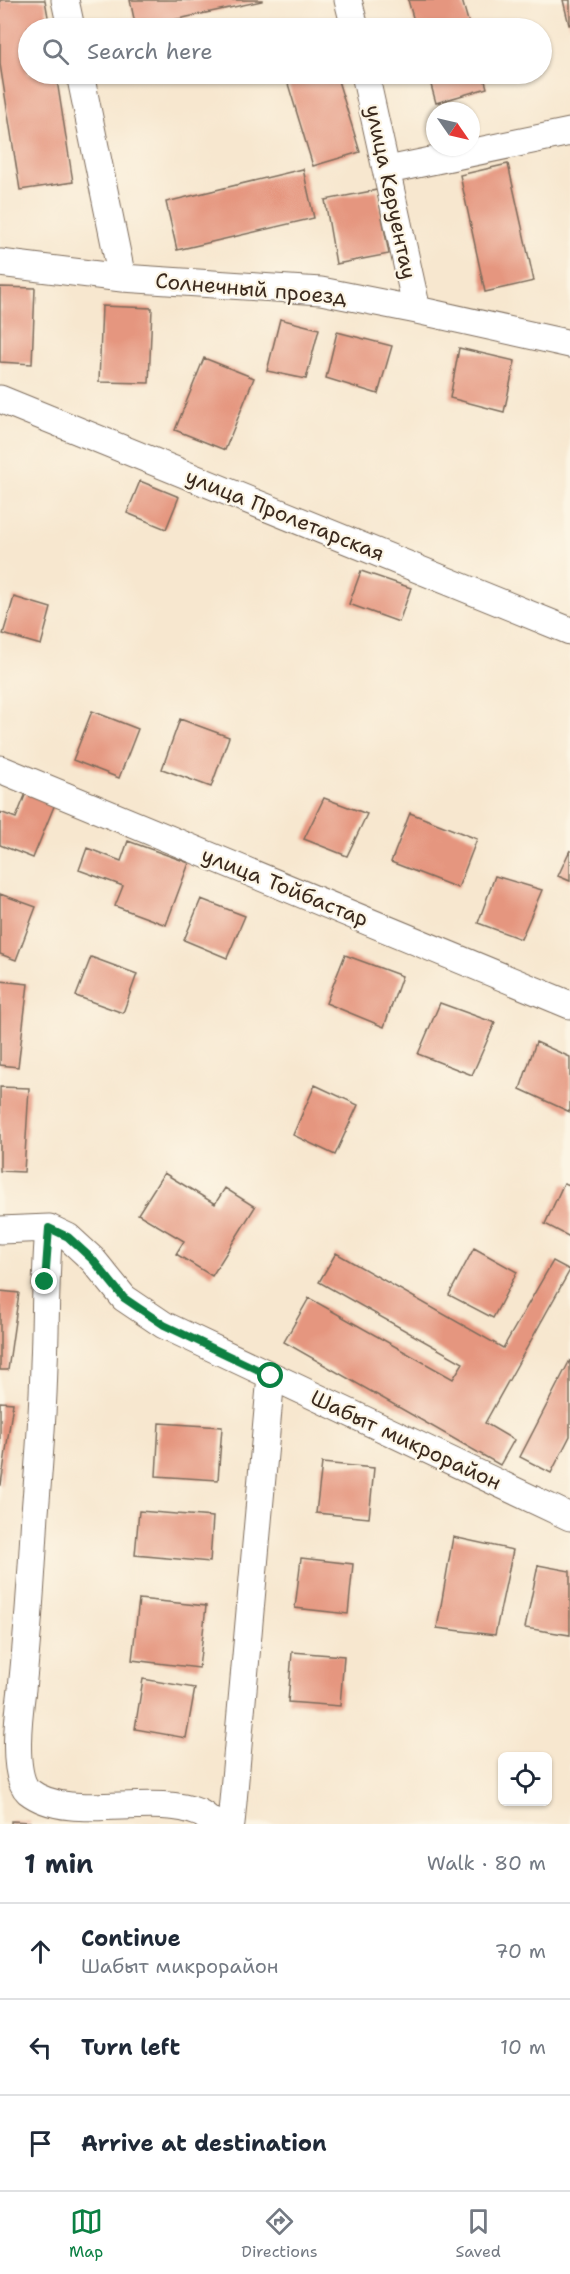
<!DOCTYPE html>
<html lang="en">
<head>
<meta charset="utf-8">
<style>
  :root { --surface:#fff; --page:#f6f6f7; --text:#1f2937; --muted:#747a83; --line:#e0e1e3; --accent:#0b8043 }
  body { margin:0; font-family:"Shantell Sans",sans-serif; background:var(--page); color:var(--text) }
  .controls { position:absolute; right:18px; bottom:18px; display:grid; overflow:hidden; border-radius:9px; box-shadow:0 2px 4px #0004 }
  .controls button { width:54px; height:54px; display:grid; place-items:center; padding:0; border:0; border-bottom:2px solid var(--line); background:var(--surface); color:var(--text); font:30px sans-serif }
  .compass { position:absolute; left:426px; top:102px; width:54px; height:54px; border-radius:50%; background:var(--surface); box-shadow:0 2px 4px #0004; rotate:124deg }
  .stop { position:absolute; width:18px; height:18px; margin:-14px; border:4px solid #0b8043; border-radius:50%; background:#fff }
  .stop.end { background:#0b8043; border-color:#fff; box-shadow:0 2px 6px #0008 }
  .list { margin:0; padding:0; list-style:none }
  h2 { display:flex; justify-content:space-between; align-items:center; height:78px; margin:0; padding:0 24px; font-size:26px }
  h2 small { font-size:20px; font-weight:400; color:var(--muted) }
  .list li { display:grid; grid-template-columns:39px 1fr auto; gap:18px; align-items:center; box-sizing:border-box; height:96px; padding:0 24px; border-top:2px solid var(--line) }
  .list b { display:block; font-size:22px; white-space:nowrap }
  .list p { margin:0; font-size:20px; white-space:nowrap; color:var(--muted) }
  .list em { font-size:20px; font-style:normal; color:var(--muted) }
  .icon { flex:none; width:33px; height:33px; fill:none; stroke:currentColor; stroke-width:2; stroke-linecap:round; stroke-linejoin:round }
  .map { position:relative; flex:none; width:570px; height:1824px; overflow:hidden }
  .search { position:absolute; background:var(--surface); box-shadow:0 2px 4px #0004; left:18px; right:18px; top:18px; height:66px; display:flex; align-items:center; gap:15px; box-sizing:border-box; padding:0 21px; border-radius:33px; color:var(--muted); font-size:22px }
  .sheet { height:366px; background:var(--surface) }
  nav { display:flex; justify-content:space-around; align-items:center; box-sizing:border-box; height:84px; border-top:2px solid var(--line); background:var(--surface); font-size:16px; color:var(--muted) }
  nav a { display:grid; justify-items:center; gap:3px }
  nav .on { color:var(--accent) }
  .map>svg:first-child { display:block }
  .building { fill:#e5967f }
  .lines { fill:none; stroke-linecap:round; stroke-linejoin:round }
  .minor-casing { stroke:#7d6c5c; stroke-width:29 }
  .minor { stroke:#fff; stroke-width:27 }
  .route { stroke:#0b8043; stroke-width:8 }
  .labels { text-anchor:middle; stroke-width:4.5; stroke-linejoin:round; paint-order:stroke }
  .street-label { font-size:21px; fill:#3b2a1e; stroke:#fcf5e5 }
</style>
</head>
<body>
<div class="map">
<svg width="570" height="1824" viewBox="0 0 570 1824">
  <rect width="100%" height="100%" fill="#fcf5e5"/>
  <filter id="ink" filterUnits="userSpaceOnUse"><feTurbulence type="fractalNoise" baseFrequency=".0167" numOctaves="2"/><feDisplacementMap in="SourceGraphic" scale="12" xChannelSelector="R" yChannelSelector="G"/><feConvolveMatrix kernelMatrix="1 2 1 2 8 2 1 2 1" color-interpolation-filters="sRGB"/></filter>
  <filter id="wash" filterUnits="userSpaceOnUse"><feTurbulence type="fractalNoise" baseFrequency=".008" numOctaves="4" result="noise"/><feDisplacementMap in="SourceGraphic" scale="24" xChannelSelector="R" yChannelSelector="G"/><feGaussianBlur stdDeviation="1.35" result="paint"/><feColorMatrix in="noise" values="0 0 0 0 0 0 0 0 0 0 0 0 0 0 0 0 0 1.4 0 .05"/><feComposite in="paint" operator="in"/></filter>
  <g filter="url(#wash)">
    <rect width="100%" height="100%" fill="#f7e7cf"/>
    <g id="blocks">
      <path class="building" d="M0 0H45L50 28H28V74H56L73 182 20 190 0 64Z
        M130 0H262V1L136 28Z
        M408 0H462L470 28H416Z
        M563 0H570V25H569Z
        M320 19 323 28H290Z
        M285 74H336L360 152 313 166Z
        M428 74H483L487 88 436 103Z
        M508 164 534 281 485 292 460 175Z
        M303 169 314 218 177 250 166 202Z
        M377 190 389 254 336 264 325 200Z
        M0 287 35 288 32 364 0 362Z
        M102 306 152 308 149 383 99 382Z
        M280 319 319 329 306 379 267 371Z
        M337 332 392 346 378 394 326 378Z
        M459 348 515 361 504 412 450 398Z
        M204 358 254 378 225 450 175 430Z
        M140 481 179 497 166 529 127 513Z
        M361 571 411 588 399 622 349 604Z
        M14 597 51 608 41 645 3 634Z
        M92 711 138 729 119 778 73 760Z
        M180 719 229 737 211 787 162 769Z
        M28 788 57 799 33 858 0 845V812L16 818Z
        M324 798 367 814 347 856 304 839Z
        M410 813 477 839 458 888 391 862Z
        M128 841 189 863 166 925 115 906 123 886 79 870 87 848 121 861Z
        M570 850V881L558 876Z
        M495 876 542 890 521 939 478 923Z
        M0 894 36 907 16 960 0 954Z
        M201 899 245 916 227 958 184 940Z
        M345 955 402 976 384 1027 326 1003Z
        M91 957 137 974 123 1013 76 996Z
        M0 981 28 984 18 1067 0 1065Z
        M440 1003 495 1023 472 1075 418 1054Z
        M536 1042 570 1057V1112L520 1089Z
        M315 1085 358 1105 335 1155 293 1135Z
        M0 1087 29 1088 24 1172 0 1171Z
        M164 1173 215 1204 225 1188 255 1207 212 1276 176 1254 184 1241 138 1214Z
        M564 1183 570 1185V1237L545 1224Z
        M474 1248 517 1272 493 1318 449 1295Z
        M336 1253 503 1348 553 1261 570 1270 485 1423 514 1440 500 1465 284 1342 309 1298 453 1379 463 1363 319 1282Z
        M0 1291 19 1293 8 1370H0Z
        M570 1360V1436L551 1473 520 1457Z
        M0 1402 13 1403 1 1485H0Z
        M159 1423 222 1427 218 1480 156 1476Z
        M322 1463 374 1468 369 1518 316 1513Z
        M139 1511 213 1517 210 1562 135 1555Z
        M453 1537 513 1550 495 1635 437 1628Z
        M301 1558 353 1564 348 1614 295 1608Z
        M538 1565 570 1571V1635L525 1628Z
        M139 1599 206 1606 199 1668 132 1660Z
        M292 1652 344 1656 340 1706 288 1702Z
        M143 1679 195 1688 186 1738 135 1729Z
        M11 1821 30 1822V1824H11Z"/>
    </g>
  </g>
  <g filter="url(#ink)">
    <use href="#blocks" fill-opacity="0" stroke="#7d6c5c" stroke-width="1.5"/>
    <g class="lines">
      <defs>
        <path id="minor" d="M65 0 71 28
          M348 0 355 28
          M80 74 122 278
          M365 74 417 310
          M388 170 570 132
          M0 263 122 278 321 291 417 310 570 344
          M0 399 570 631
          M0 769 570 1005
          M49 1228C45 1274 46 1319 44 1364 43 1414 39 1464 35 1513 32 1572 28 1631 22 1689 19 1712 11 1775 28 1791 70 1824 151 1792 200 1813 205 1815 210 1821 214 1824
          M0 1230 49 1228 68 1237 93 1260 124 1298 164 1325 570 1517
          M231 1824 271 1376"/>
      </defs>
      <use href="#minor" class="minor-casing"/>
      <use href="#minor" class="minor"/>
    </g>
  </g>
  <g class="lines" filter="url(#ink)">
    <path class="route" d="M45 1282 49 1228 68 1237 93 1260 124 1298 164 1325 271 1376"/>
  </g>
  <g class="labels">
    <g class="street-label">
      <text transform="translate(391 192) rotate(78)" y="7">улица Керуентау</text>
      <text transform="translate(251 289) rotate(5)" y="7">Солнечный проезд</text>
      <text transform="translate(285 515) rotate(22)" y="7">улица Пролетарская</text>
      <text transform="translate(285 887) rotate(22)" y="7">улица Тойбастар</text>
      <text transform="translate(406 1440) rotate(25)" y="7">Шабыт микрорайон</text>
    </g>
  </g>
</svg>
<div class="controls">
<button><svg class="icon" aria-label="locate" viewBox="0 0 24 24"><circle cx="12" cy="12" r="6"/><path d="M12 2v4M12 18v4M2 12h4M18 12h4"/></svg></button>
</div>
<svg class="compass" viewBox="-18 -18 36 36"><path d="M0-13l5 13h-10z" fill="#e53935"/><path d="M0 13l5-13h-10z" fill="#747a83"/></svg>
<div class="stop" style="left:271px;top:1376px"></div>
<div class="stop end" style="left:45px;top:1282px"></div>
<div class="search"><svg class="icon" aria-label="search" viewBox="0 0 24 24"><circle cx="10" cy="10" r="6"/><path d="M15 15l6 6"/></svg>Search here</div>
</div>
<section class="sheet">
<h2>1 min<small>Walk · 80 m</small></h2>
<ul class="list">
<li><svg class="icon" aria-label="ahead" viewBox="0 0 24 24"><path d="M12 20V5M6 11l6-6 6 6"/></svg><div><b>Continue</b><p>Шабыт микрорайон</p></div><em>70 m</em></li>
<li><svg class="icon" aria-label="left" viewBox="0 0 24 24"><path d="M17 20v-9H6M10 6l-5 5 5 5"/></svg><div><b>Turn left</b></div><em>10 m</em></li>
<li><svg class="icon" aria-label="arrive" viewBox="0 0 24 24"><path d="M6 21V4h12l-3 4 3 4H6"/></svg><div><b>Arrive at destination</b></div></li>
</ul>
</section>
<nav>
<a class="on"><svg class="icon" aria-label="map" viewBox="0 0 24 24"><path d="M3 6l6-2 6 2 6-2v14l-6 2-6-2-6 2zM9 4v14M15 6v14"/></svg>Map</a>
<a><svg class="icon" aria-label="directions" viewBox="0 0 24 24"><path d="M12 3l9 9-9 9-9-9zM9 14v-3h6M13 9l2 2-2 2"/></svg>Directions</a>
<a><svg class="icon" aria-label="saved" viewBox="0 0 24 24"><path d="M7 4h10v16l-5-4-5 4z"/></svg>Saved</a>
</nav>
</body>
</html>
